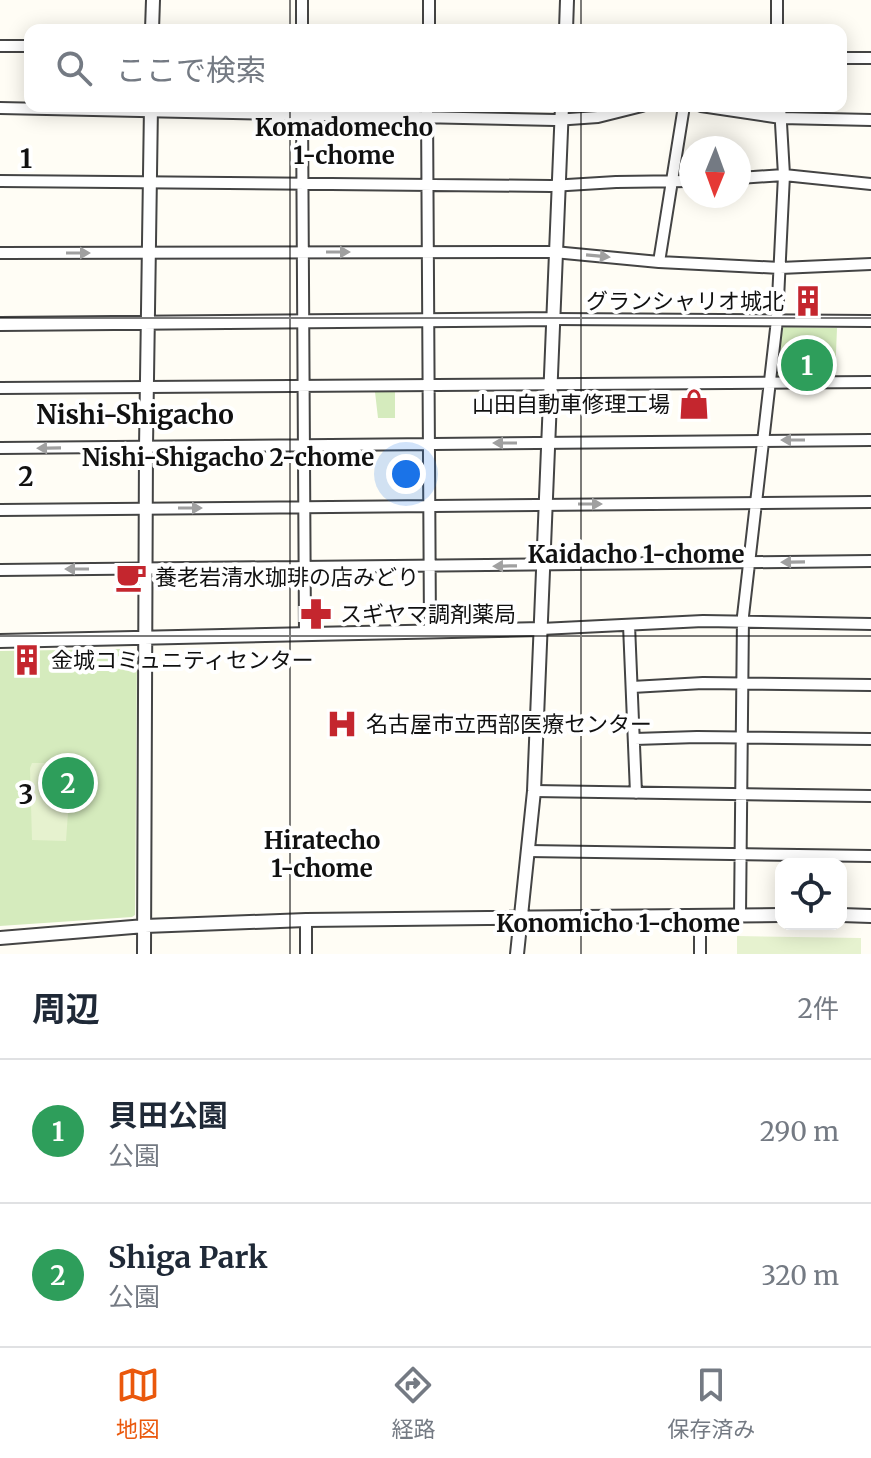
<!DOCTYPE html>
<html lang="ja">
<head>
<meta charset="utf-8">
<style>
  :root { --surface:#fff; --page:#f6f6f7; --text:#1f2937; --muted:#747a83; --line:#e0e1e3; --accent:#ea580c }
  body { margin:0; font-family:Merriweather,"Noto Sans JP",serif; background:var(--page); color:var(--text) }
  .controls { position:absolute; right:24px; bottom:24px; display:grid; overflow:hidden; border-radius:16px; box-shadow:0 4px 20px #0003 }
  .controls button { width:72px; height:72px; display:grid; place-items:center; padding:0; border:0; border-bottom:2px solid var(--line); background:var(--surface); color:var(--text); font:40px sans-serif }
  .compass { position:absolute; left:679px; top:136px; width:72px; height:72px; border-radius:50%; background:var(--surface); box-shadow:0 4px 20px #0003; rotate:181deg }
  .you { position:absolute; left:406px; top:474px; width:28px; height:28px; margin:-20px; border:6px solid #fff; border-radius:50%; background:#1a73e8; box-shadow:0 0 0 12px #1a73e833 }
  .badge { display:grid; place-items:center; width:52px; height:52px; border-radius:50%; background:var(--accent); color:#fff; font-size:26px; font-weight:700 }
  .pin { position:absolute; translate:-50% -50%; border:4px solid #fff; box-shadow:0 2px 8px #0006 }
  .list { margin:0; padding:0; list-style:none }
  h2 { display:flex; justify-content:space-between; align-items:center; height:104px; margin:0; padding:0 32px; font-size:34px }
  h2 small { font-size:26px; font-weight:400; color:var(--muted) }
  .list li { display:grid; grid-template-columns:52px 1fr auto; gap:24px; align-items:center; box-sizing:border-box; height:144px; padding:0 32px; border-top:2px solid var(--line) }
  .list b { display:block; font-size:30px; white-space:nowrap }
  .list p { margin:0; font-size:26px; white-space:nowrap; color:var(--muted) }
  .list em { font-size:26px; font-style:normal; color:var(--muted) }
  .icon { flex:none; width:44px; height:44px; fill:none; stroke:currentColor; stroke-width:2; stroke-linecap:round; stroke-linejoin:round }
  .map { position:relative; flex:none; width:871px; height:954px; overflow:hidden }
  .search { position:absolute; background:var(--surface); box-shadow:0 4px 20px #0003; left:24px; right:24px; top:24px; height:88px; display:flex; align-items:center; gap:20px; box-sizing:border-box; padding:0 28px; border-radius:16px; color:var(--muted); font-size:30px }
  .sheet { height:392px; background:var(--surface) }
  nav { display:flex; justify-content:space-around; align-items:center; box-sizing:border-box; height:112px; border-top:2px solid var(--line); background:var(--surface); font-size:22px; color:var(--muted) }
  nav a { display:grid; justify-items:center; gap:4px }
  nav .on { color:var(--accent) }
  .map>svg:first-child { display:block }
  .green { fill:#d5ebbd }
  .pitch { fill:#e6f2cf }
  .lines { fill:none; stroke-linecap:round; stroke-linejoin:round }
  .minor-casing { stroke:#444; stroke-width:14 }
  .tertiary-casing { stroke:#444; stroke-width:16 }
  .minor { stroke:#fff; stroke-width:10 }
  .tertiary { stroke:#fff; stroke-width:12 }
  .oneway { fill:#a0a0a0 }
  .grid { fill:none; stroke:#111; stroke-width:2; stroke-opacity:0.55 }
  .labels { text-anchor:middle; stroke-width:8; stroke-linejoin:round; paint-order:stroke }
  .poi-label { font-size:22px; fill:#111; stroke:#fff; text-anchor:start }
  .neighbourhood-label { font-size:24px; font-weight:bold; fill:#111; stroke:#fff }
  .quarter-label { font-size:26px; font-weight:bold; fill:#111; stroke:#fff }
  .grid-label { font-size:26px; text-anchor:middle; font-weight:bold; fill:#111; stroke:#fff; stroke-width:8; stroke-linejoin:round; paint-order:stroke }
</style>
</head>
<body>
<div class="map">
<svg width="871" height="954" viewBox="0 0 871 954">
  <rect width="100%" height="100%" fill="#fffdf5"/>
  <path class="green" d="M783 327 837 328 835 378 776 379Z
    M395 391V418H378L375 392Z
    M122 649 137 655 135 915 132 917 0 926V651Z"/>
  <path class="pitch" d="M32 763H75L69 798 66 841 32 840 30 768Z
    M737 936 861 938V954H737Z"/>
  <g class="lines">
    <defs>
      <path id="minor" d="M777 0V30
        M302 30V0
        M429 30V0
        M0 46H30
        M841 58H871
        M302 106 305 635
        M427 106 430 631
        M701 106 781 118 871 120
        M0 108 555 120 598 117 642 106
        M739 178 784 175 871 184
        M0 181 551 186 616 182 691 181
        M0 253 554 252 659 262 780 268 871 264
        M659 262 684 106
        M553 319 871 321
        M0 388 871 382
        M0 448 871 440
        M0 510 871 502
        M0 570 871 561
        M629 625 636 793
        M541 629 703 621 871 624
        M632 687 703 683 871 685
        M635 739 697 737 871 739
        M534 791 871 796
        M528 851 871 856
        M740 915 743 616 777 320 784 175 780 106
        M306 920V954
        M700 954V915"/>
      <path id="tertiary" d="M152 30 153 0
        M566 30 567 0
        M0 324 553 319
        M0 641 541 629
        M841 915 871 916
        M0 938 145 926 306 920 781 915
        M144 954 146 447 151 106
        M517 954 534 791 562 106"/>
    </defs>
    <use href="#minor" class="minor-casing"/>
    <use href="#tertiary" class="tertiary-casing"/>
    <use href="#minor" class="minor"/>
    <use href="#tertiary" class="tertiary"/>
  </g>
  <defs><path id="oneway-solid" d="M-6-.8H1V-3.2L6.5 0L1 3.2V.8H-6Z" transform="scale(2)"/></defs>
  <g class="oneway">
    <use href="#oneway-solid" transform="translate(338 252)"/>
    <use href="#oneway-solid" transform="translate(78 253)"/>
    <use href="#oneway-solid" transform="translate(598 256) rotate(5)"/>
    <use href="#oneway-solid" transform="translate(793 440) rotate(-180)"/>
    <use href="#oneway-solid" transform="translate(505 443) rotate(180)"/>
    <use href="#oneway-solid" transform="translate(49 448) rotate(179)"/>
    <use href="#oneway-solid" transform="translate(590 504)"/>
    <use href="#oneway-solid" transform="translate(190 508)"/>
    <use href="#oneway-solid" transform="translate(793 562) rotate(179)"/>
    <use href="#oneway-solid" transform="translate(505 566) rotate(179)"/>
    <use href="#oneway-solid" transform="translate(77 569) rotate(180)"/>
  </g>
  <path class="grid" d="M290 0V30M581 0V30M290 106V954M581 106V954M0 318H871M0 636H871"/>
  <defs>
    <symbol id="building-bare" viewBox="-9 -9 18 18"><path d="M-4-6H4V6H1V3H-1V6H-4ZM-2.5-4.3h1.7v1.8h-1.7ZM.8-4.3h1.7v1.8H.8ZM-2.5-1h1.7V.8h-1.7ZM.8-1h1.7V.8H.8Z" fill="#c4262e" stroke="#fff" stroke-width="2.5" paint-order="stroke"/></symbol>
    <symbol id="shop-bare" viewBox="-9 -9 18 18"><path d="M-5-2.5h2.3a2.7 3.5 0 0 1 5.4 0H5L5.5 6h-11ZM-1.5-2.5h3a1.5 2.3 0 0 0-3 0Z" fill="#c4262e" stroke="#fff" stroke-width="2.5" paint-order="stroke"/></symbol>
    <symbol id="cafe-bare" viewBox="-9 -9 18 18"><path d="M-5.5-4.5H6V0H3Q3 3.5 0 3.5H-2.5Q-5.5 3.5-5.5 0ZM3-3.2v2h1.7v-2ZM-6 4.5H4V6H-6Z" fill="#c4262e" stroke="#fff" stroke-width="2.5" paint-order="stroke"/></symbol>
    <symbol id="pharmacy-bare" viewBox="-9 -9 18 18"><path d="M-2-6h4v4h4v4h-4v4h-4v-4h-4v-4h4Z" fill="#c4262e" stroke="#fff" stroke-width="2.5" paint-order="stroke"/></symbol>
    <symbol id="hospital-bare" viewBox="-9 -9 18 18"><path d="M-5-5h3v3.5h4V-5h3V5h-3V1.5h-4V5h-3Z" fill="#c4262e" stroke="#fff" stroke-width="2.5" paint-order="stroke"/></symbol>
  </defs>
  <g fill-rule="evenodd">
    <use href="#building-bare" x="786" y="279" width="44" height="44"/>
    <use href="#shop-bare" x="672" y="382" width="44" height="44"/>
    <use href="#cafe-bare" x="109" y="555" width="44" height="44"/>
    <use href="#pharmacy-bare" x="294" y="592" width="44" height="44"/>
    <use href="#building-bare" x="5" y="638" width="44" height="44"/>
    <use href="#hospital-bare" x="320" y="702" width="44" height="44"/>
  </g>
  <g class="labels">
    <g class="poi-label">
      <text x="784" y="309" text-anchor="end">グランシャリオ城北</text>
      <text x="670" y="412" text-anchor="end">山田自動車修理工場</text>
      <text x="155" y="585">養老岩清水珈琲の店みどり</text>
      <text x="340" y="622">スギヤマ調剤薬局</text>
      <text x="51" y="668">金城コミュニティセンター</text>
      <text x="366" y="732">名古屋市立西部医療センター</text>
    </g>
    <g class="neighbourhood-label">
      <text x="344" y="136">Komadomecho<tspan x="344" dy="28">1-chome</tspan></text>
      <text x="228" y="466">Nishi-Shigacho 2-chome</text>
      <text x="636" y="563">Kaidacho 1-chome</text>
      <text x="322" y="849">Hiratecho<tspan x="322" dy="28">1-chome</tspan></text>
      <text x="618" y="932">Konomicho 1-chome</text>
    </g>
    <g class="quarter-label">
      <text x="135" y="424">Nishi-Shigacho</text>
    </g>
  </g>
  <g class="grid-label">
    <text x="26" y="168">1</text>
    <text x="26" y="486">2</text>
    <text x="26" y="804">3</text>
  </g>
</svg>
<div class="controls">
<button><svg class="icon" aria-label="locate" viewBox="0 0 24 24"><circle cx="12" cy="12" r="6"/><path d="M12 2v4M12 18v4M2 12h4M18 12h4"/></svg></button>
</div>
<svg class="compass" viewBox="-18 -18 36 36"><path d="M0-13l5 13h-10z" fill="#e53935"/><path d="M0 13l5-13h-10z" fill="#747a83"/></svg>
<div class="you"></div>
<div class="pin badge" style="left:807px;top:365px;background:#2e9e5b">1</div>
<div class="pin badge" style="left:68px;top:783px;background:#2e9e5b">2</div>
<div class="search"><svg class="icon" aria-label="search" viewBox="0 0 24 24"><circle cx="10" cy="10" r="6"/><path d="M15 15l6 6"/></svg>ここで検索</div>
</div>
<section class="sheet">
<h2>周辺<small>2件</small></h2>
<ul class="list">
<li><span class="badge" style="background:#2e9e5b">1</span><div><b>貝田公園</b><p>公園</p></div><em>290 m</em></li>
<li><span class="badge" style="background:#2e9e5b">2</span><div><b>Shiga Park</b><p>公園</p></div><em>320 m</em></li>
</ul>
</section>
<nav>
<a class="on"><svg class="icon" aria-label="map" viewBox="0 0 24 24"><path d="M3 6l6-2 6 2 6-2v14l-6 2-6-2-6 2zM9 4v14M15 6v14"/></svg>地図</a>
<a><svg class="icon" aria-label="directions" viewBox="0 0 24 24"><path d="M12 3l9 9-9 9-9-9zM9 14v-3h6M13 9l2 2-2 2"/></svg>経路</a>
<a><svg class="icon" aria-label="saved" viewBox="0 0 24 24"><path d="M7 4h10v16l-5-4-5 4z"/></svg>保存済み</a>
</nav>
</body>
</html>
